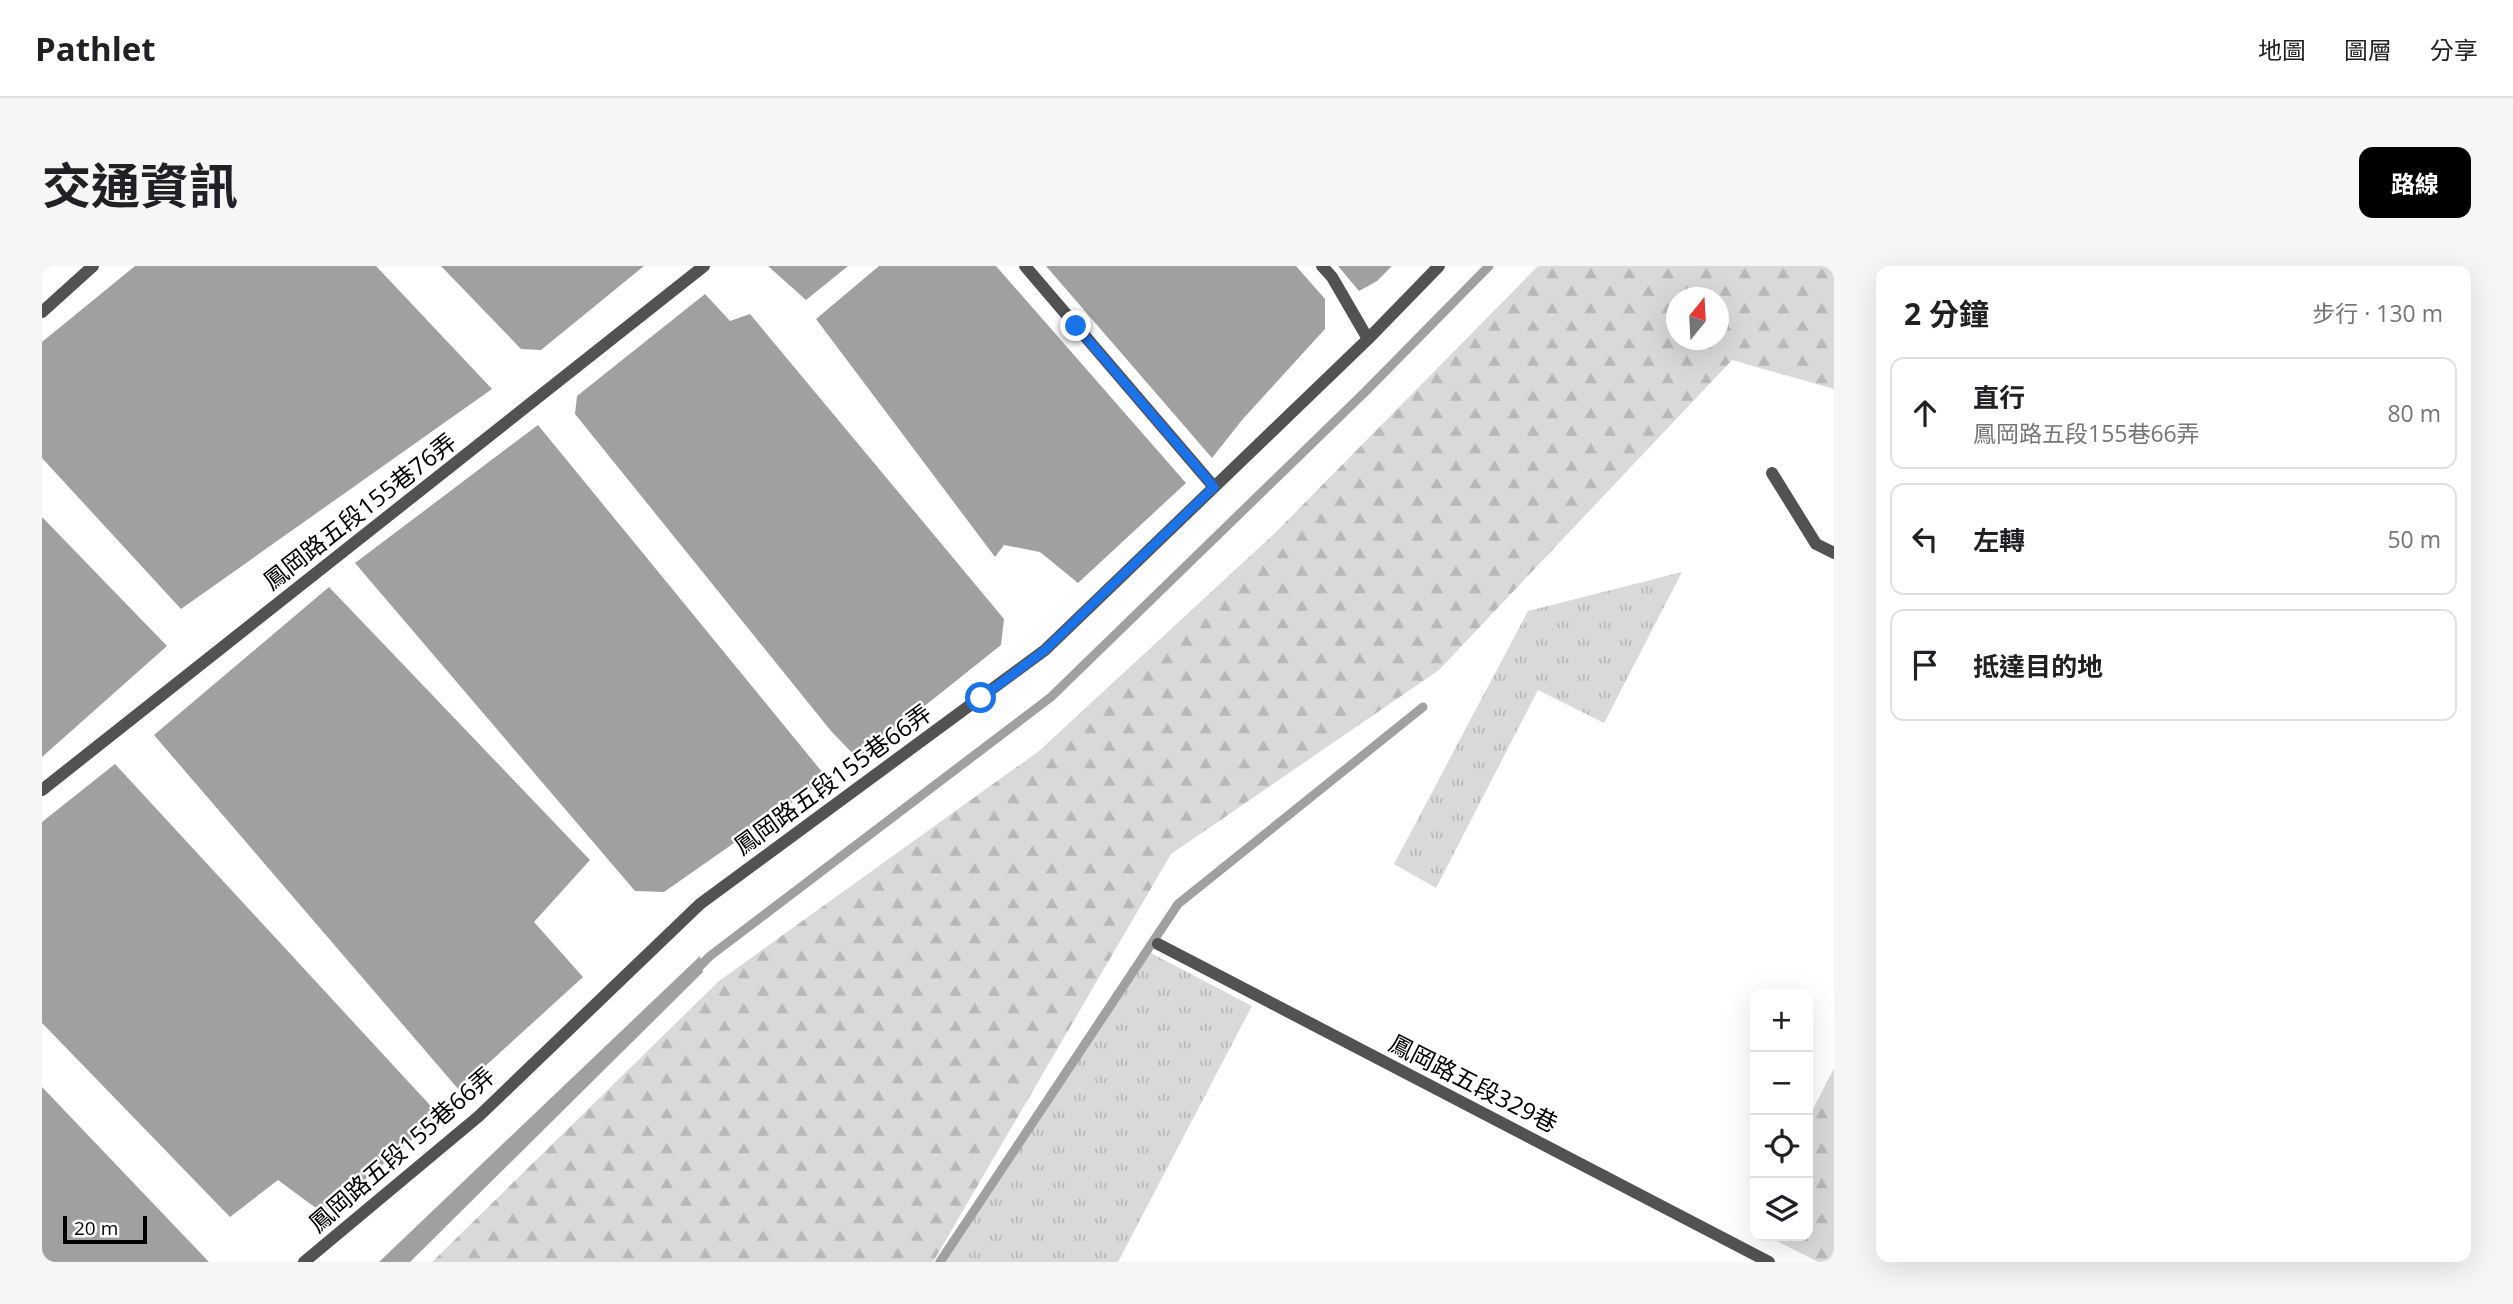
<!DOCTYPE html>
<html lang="zh-TW">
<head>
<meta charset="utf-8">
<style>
  :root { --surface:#fff; --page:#f6f6f6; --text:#202124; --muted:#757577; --line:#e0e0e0; --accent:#000 }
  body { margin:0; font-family:"Open Sans","Noto Sans TC",sans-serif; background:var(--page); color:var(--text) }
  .controls { position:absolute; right:21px; bottom:21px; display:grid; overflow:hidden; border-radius:14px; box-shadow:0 7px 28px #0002 }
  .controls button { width:63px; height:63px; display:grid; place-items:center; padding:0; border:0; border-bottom:2px solid var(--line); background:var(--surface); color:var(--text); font:35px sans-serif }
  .compass { position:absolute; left:1624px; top:21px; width:63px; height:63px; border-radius:50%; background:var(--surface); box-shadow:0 7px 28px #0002; rotate:18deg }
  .scale { position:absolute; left:21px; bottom:18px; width:84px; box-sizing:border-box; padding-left:7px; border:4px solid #000; border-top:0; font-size:19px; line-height:24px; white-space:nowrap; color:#000; -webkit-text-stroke:5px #fff; paint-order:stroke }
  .stop { position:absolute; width:21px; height:21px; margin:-16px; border:5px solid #1a73e8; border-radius:50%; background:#fff }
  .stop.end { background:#1a73e8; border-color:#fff; box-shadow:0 2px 7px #0008 }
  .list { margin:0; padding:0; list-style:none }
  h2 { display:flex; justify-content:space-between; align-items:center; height:91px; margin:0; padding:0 28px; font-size:30px }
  h2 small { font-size:23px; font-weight:400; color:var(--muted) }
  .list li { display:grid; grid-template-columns:46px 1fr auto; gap:21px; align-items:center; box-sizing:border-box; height:112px; margin:0 14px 14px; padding:0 14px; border:2px solid var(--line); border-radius:14px }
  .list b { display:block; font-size:26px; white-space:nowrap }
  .list p { margin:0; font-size:23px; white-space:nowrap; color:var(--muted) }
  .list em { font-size:23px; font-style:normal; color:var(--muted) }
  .icon { flex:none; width:38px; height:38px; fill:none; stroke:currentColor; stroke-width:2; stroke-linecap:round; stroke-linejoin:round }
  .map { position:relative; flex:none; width:1792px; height:996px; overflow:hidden; border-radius:14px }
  header { display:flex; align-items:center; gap:42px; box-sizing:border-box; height:98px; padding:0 35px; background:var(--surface); border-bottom:2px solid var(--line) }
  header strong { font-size:33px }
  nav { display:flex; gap:38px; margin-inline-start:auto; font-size:24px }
  .intro { display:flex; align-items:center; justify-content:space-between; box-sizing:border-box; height:168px; padding:0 42px }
  h1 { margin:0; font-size:49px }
  .button { padding:18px 32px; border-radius:14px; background:var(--accent); color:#fff; font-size:24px; font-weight:700 }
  main { display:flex; gap:42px; padding:0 42px }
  aside { flex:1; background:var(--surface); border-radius:14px; box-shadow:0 7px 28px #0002 }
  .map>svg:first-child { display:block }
  .grass { fill:url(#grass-tufts) }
  .forest { fill:url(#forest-firs); fill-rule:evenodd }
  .water { fill:#a0a0a0 }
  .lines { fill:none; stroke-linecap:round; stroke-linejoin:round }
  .stream { stroke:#a0a0a0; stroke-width:9 }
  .lane { stroke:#525252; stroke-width:12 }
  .route { stroke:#1a73e8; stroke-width:9 }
  .labels { text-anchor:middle; stroke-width:5; stroke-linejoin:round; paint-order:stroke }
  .street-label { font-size:24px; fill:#000; stroke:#fff }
</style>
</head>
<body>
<header>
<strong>Pathlet</strong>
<nav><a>地圖</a><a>圖層</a><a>分享</a></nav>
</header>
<div class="intro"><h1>交通資訊</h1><a class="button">路線</a></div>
<main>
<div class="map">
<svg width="1792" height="996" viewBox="0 0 1792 996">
  <defs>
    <pattern id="grass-tufts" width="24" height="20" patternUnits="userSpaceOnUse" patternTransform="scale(1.75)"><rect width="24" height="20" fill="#d9d9d9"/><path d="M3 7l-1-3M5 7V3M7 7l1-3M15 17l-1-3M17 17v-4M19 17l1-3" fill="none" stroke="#b8b8b8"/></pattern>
    <pattern id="forest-firs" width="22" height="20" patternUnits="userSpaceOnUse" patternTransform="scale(1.75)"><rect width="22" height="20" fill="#d9d9d9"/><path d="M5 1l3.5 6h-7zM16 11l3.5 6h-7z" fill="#b8b8b8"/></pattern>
  </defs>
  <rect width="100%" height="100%" fill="#fff"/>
  <path class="grass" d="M1640 306 1562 457 1496 424 1394 622 1352 598 1486 345Z
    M1103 684 1210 740 1076 996H892Z"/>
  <path class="forest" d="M1496 0H1792V123L1690 94 1397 404 1129 588 891 996H390L677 715 997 485 1233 267ZM1634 32H1676V74H1634Z
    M1792 802V996H1776L1725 970H1766V853Z"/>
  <path class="water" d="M93 0H334L450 123 139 343 0 192V76Z
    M399 0H602L499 84 479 83Z
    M726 0H806L764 34Z
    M837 0H954L1144 217 1036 317 998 286 962 279 953 291 774 53Z
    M1004 0H1254L1283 33V63L1200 154 1170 192Z
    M1296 0H1350L1335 15 1317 25Z
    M663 28 688 55 708 48 962 353 959 379 816 493 789 465 533 148 535 130Z
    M496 159 785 512 622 626 593 625 313 297Z
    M0 251 125 380 0 491Z
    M287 321 548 594 492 656 541 711 417 824 112 469Z
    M73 498 398 850 282 948 236 914 188 951 0 757V556Z
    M658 690 661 706 368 996H337Z
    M0 821 167 996H0Z"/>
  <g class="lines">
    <path class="stream" d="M652 706 668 690 1009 431 1324 125 1447 0
      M898 996 1136 638 1381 441"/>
    <path class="lane" d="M983 0 1172 221
      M1280 0 1290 11 1326 73
      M0 46 51 0
      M1730 207 1774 278 1792 287
      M0 524 662 0
      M1116 678 1727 996
      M262 996 437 850 658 638 1003 384 1326 73 1397 0"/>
  </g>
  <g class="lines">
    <path class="route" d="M939 432 1003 384 1172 221 1034 60"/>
  </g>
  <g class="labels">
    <g class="street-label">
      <text transform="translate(318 246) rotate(-38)" y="8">鳳岡路五段155巷76弄</text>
      <text transform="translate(791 514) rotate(-36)" y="8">鳳岡路五段155巷66弄</text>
      <text transform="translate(1431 818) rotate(27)" y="8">鳳岡路五段329巷</text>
      <text transform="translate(360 884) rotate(-41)" y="8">鳳岡路五段155巷66弄</text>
    </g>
  </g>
</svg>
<div class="controls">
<button>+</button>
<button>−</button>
<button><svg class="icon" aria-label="locate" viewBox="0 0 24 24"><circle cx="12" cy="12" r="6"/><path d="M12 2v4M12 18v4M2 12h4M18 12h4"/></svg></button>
<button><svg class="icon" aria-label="layers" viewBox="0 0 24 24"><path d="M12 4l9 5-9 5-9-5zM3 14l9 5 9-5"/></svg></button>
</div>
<svg class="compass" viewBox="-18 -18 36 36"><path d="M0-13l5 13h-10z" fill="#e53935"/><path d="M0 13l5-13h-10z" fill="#757577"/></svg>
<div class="scale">20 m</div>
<div class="stop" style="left:939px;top:432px"></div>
<div class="stop end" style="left:1034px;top:60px"></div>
</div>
<aside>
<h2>2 分鐘<small>步行 · 130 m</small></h2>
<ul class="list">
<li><svg class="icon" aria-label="ahead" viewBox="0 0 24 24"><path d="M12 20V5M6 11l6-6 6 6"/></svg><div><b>直行</b><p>鳳岡路五段155巷66弄</p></div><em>80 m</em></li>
<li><svg class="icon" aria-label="left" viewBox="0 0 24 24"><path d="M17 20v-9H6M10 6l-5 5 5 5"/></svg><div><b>左轉</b></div><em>50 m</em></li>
<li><svg class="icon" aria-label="arrive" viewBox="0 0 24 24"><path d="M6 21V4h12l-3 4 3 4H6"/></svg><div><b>抵達目的地</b></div></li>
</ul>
</aside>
</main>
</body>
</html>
